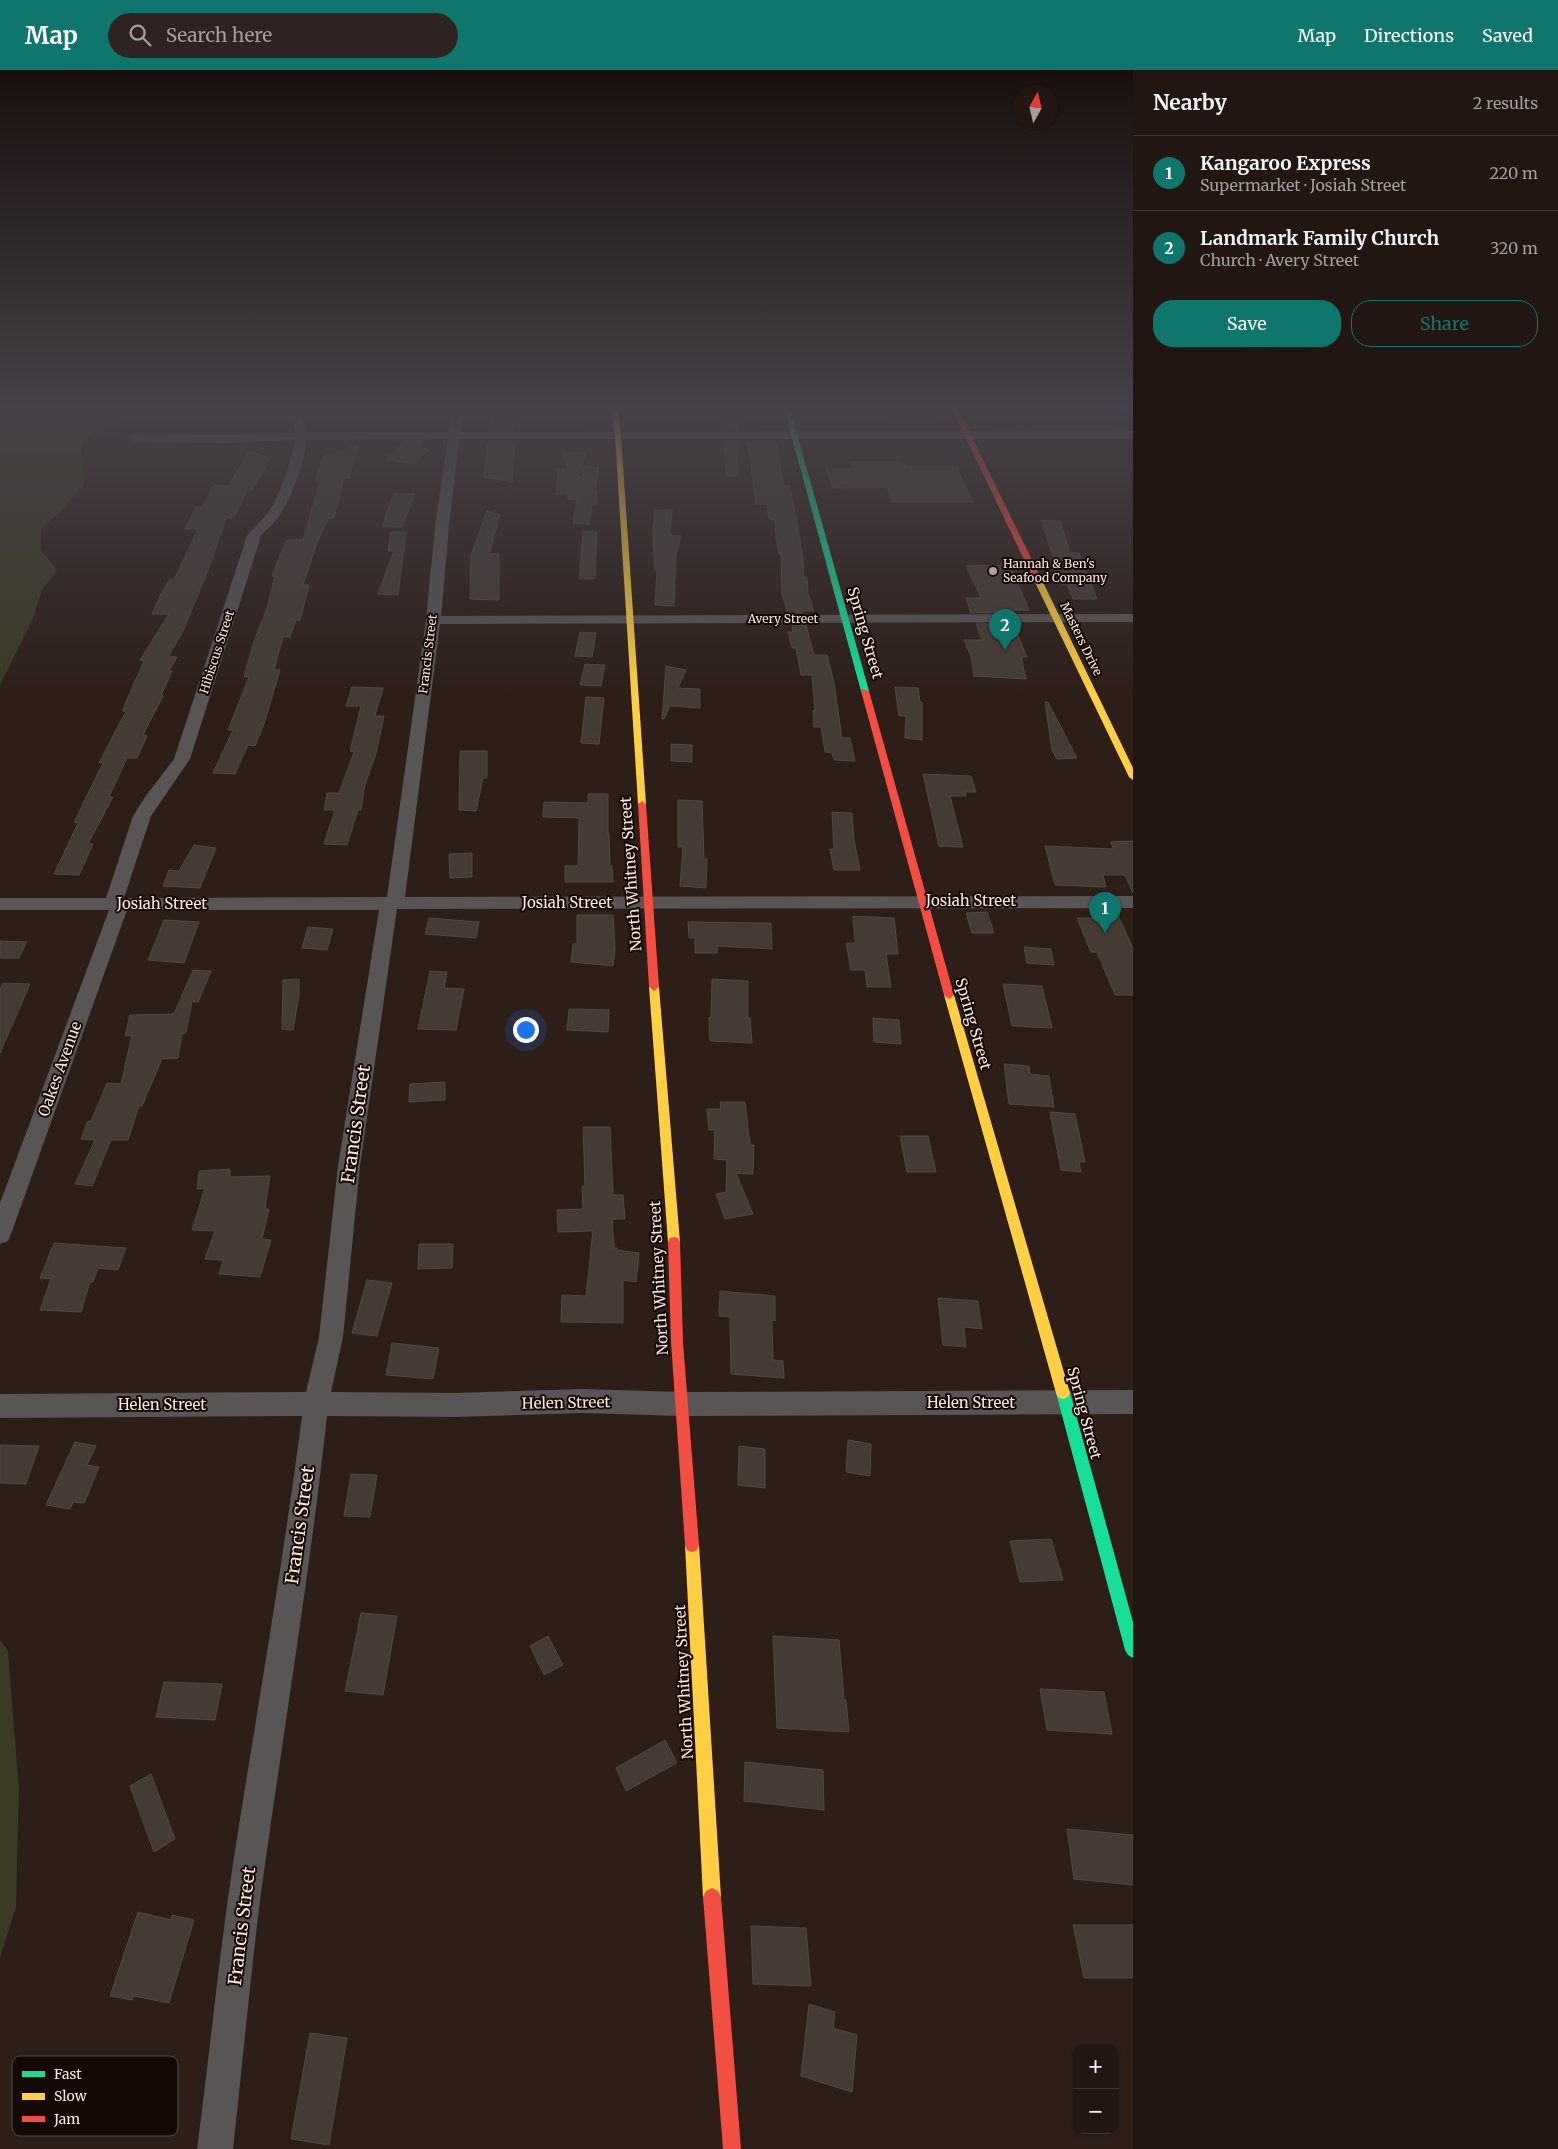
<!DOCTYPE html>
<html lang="en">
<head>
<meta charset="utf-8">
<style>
  :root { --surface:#221612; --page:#2e2320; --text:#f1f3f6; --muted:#a29f9f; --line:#3f3532; --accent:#0f766e }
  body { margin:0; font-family:Merriweather,serif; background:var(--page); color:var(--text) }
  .controls { position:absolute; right:15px; bottom:15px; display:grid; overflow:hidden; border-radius:10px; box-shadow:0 1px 4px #0004 }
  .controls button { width:45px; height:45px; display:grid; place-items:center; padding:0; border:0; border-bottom:1px solid var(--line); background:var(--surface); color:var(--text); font:25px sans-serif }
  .compass { position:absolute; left:1013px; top:15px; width:45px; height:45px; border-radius:50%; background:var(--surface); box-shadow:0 1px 4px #0004; rotate:8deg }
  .you { position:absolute; left:525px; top:959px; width:18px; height:18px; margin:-12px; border:4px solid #fff; border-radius:50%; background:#1a73e8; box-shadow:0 0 0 8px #1a73e833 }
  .badge { display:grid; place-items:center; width:32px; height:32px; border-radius:50%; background:var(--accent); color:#fff; font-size:16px; font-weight:700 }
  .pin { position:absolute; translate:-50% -41px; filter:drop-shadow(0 1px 2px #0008) }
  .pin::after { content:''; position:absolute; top:26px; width:18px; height:15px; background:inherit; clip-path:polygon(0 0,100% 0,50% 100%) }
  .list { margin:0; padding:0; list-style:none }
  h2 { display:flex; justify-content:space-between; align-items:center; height:65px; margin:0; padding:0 20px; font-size:21px }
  h2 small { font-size:16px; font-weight:400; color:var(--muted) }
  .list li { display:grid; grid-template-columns:32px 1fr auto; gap:15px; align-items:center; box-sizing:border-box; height:75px; padding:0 20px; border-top:1px solid var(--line) }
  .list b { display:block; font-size:19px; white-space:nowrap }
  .list p { margin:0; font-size:16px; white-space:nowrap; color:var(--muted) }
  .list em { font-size:16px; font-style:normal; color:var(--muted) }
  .actions { display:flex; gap:10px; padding:15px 20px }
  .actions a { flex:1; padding:11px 0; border:1px solid var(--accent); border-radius:20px; text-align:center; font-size:18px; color:var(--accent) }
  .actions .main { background:var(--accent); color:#fff }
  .icon { flex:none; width:28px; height:28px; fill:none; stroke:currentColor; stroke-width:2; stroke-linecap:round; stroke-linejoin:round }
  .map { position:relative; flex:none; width:1133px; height:2079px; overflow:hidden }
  header { display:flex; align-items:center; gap:30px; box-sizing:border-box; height:70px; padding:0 25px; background:var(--accent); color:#fff }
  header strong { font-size:24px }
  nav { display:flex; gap:28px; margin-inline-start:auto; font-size:18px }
  .search { width:350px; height:45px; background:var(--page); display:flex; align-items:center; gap:12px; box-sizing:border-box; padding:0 18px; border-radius:28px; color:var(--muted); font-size:19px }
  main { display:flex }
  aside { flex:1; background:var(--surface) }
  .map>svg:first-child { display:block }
  .green { fill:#3b3a24 }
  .building { fill:#453b34; stroke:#524840 }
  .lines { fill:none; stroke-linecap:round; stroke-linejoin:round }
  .street { fill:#595555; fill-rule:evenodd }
  .fast { fill:#16e098; fill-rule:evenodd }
  .slow { fill:#ffcf43; fill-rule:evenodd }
  .jam { fill:#f24e42; fill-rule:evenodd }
  .poi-dot { fill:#b2a099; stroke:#150905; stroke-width:2 }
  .labels { text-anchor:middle; stroke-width:4; stroke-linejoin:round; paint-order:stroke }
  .far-poi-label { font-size:12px; fill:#f9e6de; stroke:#150905; text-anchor:start }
  .far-street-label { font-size:12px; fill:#f9e6de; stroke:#150905 }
  .street-label { font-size:15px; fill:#f9e6de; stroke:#150905 }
  .near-street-label { font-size:18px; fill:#f9e6de; stroke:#150905 }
  .key { fill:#150905; stroke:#594b46; stroke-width:1 }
  .key-label { font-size:14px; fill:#f9e6de }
</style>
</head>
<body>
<header>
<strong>Map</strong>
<div class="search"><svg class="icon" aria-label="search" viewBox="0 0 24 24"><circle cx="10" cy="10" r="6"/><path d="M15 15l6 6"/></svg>Search here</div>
<nav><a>Map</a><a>Directions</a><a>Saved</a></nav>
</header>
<main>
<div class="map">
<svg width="1133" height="2079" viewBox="0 0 1133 2079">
  <rect width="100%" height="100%" fill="#2d1e18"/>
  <path class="green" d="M0 335H161L93 363 81 376 84 415 63 439 41 459V480L57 501 42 520 32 551 0 615Z
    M0 1570 8 1581 19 1720 16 1837 0 1888Z"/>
  <path class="building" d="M882 335H930L938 352 890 353Z
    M491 342H516L514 360H489Z
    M721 344 739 345V360H722Z
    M406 371H422L420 378 429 380 414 394 386 389Z
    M488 371H513V374H515L512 412 484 407Z
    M723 371H738L737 406H726Z
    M748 372H776L784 416H790L803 488 804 508H807L808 523 814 541H803V543H790L787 541 782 523 781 484H779L776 467 775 450 769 449 767 434H756Z
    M359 375 349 408H344L334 448H328L317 473 303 515H309L300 550H296L290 567H283L274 600H280L264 654 255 676 248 675 235 704 213 703 233 660H228L249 607H244L253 574 267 538 275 506H272L281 483 287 470H303L320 412H315L323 387Z
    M249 381 270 388 252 421H247L234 448H226L210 495 183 561 168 587H177L169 601H172L161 626H163L143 665 147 666 137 688H127L109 727H113L88 774H93L79 805 54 804 78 753 74 752 103 693H99L126 641H122L144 591 140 590 169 544H152L163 519H165L169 510H174L198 459H185L196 437H202L205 433 214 415 228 416Z
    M561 382 586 383 578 407H582L584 395 599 398 595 420H597L596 435H592L589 454 573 453 577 429H568V424H556L558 399H568Z
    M851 392H899L900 394H906L907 396H952L953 398H957L973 432H892L887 417 833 418 826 399H853Z
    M394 423 415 424 402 457H383L386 443Z
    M655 440H672L670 465 681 466 676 486 674 536 655 535 657 500H655L653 462Z
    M487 441 500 445 489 484H499V530L470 529 471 485Z
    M1041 450 1060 451 1070 483H1079L1097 529H1073L1067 515H1063Z
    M583 461 597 462 595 509H579Z
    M391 462H406L398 525 378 524 394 481H388Z
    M1010 495 1029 540H1007L1008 542 971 543 966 528H981L966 496Z
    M976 554H1013L1027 587H1021L1026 609 974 606 971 586 964 570H982Z
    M792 555H806L814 585H827L834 613 842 668H850L855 691 834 690 832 683 825 682 821 657H814L813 640 815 641 812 605H801L796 578H792L788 562H793Z
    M580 562 596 563 592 587 575 586Z
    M585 594 605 595 601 616 580 615Z
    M666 596 686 600 678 618 700 619V638L670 636 664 649H662Z
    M352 617 383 618 375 646H384L376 684 365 714 361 740H358L347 775 324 774 335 740H324L327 723H339L354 682 350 681 361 636H346Z
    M895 617 918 618 920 632H922V670L905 668 906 646H899Z
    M586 627 604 628 599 674 581 673Z
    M1045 632H1048L1077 688 1057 689 1052 680Z
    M671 674 692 675V692L671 691Z
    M460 681H487V708H483L476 741 459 740Z
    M923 704 971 706 976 722H965L966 726H950L963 777 939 776Z
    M588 724H608V764H609L610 796H612L613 812H565V796H578L579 748 543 747 544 732 588 733Z
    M678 730 702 731 704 789H707L706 818 680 816 683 777H678Z
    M832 742 852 743 854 770 860 800H834L830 779H834Z
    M1133 771V823L1125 805H1103L1106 817 1055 815 1045 776 1114 779 1110 772Z
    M194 775 216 778 200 818 163 816 169 800 179 801Z
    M472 783V807L450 808 449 784Z
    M987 842 994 863H972L966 843Z
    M577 845H613L615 880 613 896 571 892 573 874H577Z
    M853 846 894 848 898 884H886L891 917H867L865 900H851L846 873H855Z
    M429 848 479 852 476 868 425 864Z
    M1077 848H1119L1133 878V925H1115L1097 882H1091Z
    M164 850 199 852 184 893 148 890Z
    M688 852 771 853 772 879 717 876V883H695V868H689Z
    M308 857 333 859 327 880 302 878Z
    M0 871 27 872 19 888H0Z
    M1024 877 1051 879 1054 895 1027 893Z
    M193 900 211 901 198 932 192 931 186 963 182 964 178 988 162 989 142 1036H139L128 1070H111L92 1116 75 1114 95 1070 81 1069 88 1051H91L107 1013 121 1014 132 965 125 966 130 945 174 944Z
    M430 901 447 902 444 918 464 919 456 960 418 959Z
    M299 909V925L293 960 282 959 283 910Z
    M712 909 748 911V948H750L752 973 710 971 709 947H711Z
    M3 913 30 914 0 983V921Z
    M1003 914 1042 916 1052 958 1012 956Z
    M569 939 609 940 608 962 567 960Z
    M873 948 899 950 901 974 874 972Z
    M1004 994 1029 996 1030 1004 1049 1006 1054 1037 1009 1034Z
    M445 1012V1030L409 1032 410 1014Z
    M720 1032H745L750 1075H754L753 1104 736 1103 753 1144 725 1149 716 1124 726 1122 727 1090 714 1089 715 1060H709L707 1039H721Z
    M1050 1042 1075 1044 1085 1092H1079L1081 1102 1061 1100Z
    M583 1057H610L613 1125H623L625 1149H612L614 1178H617V1180L639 1183 636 1212 623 1210V1253L561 1252 562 1225 586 1226 593 1161 558 1162 557 1140 583 1139 582 1116H585Z
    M900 1066H928L936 1102H907Z
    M230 1099V1107L270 1106 265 1139H269L262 1169 271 1170 260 1207 219 1204 223 1190 205 1189 215 1161 192 1160 205 1118 197 1119 199 1101Z
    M54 1173 126 1178 118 1200 98 1198 93 1212H90L81 1242 40 1240 51 1209 40 1208Z
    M419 1174H453L452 1198 418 1199Z
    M367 1210 392 1213 377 1266 352 1263Z
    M720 1221 775 1226V1251L772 1250 773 1290 783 1291 784 1308 731 1304 730 1247 719 1246Z
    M938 1228 978 1231 982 1259 964 1257 966 1277 943 1275Z
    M392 1273 439 1278 433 1309 386 1305Z
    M848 1370 871 1374 870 1406 846 1402Z
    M75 1372 96 1376 87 1395 99 1397 84 1433 73 1432 70 1439 46 1435Z
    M0 1375 39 1376 26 1414 0 1413Z
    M739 1376 765 1379V1418L738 1415Z
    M351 1404 377 1405 370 1447 344 1446Z
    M1051 1469 1063 1510 1020 1512 1010 1471Z
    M361 1543 397 1546 383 1625 345 1621Z
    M548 1566 563 1595 544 1605 530 1576Z
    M773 1566 839 1570 844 1630H846L849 1662 777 1658Z
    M164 1612 222 1614 215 1650 156 1647Z
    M1040 1619 1104 1622 1112 1664 1047 1660Z
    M665 1670 677 1693 626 1721 616 1698Z
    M745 1692 823 1700 824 1740 744 1731Z
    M151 1704 175 1769 154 1782 130 1716Z
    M1067 1759 1133 1765V1815L1074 1809Z
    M138 1842 171 1850 172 1845 194 1850 169 1933 134 1926 132 1930 110 1926Z
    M1073 1855H1133V1908H1084Z
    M751 1856 806 1858 811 1916 753 1914Z
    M809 1934 835 1942 833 1958 857 1965 852 2022 801 2006Z
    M310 1963 347 1968 329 2075 291 2069Z"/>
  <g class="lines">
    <path class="street" d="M273 335C276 335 282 334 285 335 296 338 306 352 307 362H448L452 335H464L460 362 1133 361V369H459L449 456 441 546 1133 544V552L440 554 405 827 1133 826V838L397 839 360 1096 343 1267 331 1322 456 1323 583 1319 682 1322 1133 1320V1344L682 1346 583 1343 456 1347 327 1346C311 1493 287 1640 266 1787 252 1884 244 1982 233 2079H197C210 1982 219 1884 234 1787 257 1640 283 1494 302 1346L0 1348V1324L306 1322 319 1267 338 1096 379 840H127L11 1164 8 1171 0 1174V1133L109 840H0V828H106L133 746 145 727 174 689 247 466C253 457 262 451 268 443 281 423 291 393 295 370L229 373 133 372 127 368 133 364 229 365 296 363 293 353ZM448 369 435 456 426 550 387 827 124 828 151 746 190 689 261 466C266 459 274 454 279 446 293 426 303 394 307 370Z
      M1122 335H1133V345L1129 344Z"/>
    <path class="fast" d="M783 335H789L869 621 868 623 861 621Z
      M1063 1317 1068 1319 1070 1323 1133 1552V1588L1128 1585 1125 1580 1056 1323 1058 1319Z"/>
    <path class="slow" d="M611 335H617L621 366 646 734 642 737 638 734 615 366Z
      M1032 502 1039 504 1133 698V710L1129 707 1031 504Z
      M654 913 659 917 680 1172 678 1176 674 1177 670 1176 668 1172 649 917Z
      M949 921 954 925 1070 1323 1068 1327 1063 1329 1058 1327 1056 1323 944 925Z
      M692 1468 697 1470 699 1475 721 1827 718 1833 712 1836 706 1833 703 1827 685 1475 687 1470Z"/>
    <path class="jam" d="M950 335H956L1039 504 1038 506 1031 504Z
      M862 619 869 621 954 925 949 929 944 925 861 621Z
      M642 731 646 734 659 917 654 921 649 917 638 734Z
      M674 1167 678 1168 680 1172 683 1272 699 1475 697 1480 692 1482 687 1480 685 1475 671 1272 668 1172 670 1168Z
      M712 1818 718 1821 721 1827 741 2079H723L703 1827 706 1821Z"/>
  </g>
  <linearGradient id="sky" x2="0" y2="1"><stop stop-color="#19100d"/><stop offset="0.54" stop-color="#464148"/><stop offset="1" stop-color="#464148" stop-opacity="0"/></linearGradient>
  <rect width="1133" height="626" fill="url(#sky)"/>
  <circle class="poi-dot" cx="993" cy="501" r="5"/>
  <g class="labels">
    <g class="far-poi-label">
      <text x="1003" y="498">Hannah &amp; Ben's<tspan x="1003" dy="14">Seafood Company</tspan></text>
    </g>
    <g class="far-street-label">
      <text x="783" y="553">Avery Street</text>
      <text transform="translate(1081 569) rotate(64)" y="4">Masters Drive</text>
      <text transform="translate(217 582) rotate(-72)" y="4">Hibiscus Street</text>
      <text transform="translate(428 584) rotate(-83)" y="4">Francis Street</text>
    </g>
    <g class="street-label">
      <text transform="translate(865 563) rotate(74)" y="5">Spring Street</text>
      <text transform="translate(631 804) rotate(-94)" y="5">North Whitney Street</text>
      <text x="971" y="836">Josiah Street</text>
      <text x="567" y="838">Josiah Street</text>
      <text x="162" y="839">Josiah Street</text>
      <text transform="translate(973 954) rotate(74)" y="5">Spring Street</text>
      <text transform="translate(60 999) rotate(-70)" y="5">Oakes Avenue</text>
      <text transform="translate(659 1208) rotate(-93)" y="5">North Whitney Street</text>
      <text transform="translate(566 1333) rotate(-1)" y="5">Helen Street</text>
      <text x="971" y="1338">Helen Street</text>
      <text x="162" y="1340">Helen Street</text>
      <text transform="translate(1084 1343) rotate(75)" y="5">Spring Street</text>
      <text transform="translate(684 1612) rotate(-93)" y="5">North Whitney Street</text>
    </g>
    <g class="near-street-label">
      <text transform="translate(356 1054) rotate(-82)" y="6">Francis Street</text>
      <text transform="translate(300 1455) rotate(-82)" y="6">Francis Street</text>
      <text transform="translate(242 1856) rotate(-83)" y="6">Francis Street</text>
    </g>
  </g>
  <rect x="12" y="1986" width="166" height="80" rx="8" class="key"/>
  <rect x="22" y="2001" width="23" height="6" fill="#16e098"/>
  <rect x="22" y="2023" width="23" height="7" fill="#ffcf43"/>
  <rect x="22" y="2046" width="23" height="6" fill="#f24e42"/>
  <g class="key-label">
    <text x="54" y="2009">Fast</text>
    <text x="54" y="2031">Slow</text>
    <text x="54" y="2054">Jam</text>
  </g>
</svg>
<div class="controls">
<button>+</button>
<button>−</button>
</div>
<svg class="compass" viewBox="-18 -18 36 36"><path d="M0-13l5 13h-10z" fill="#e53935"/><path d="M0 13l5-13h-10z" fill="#a29f9f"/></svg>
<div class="you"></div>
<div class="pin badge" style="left:1105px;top:863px">1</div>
<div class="pin badge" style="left:1005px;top:580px">2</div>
</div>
<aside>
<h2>Nearby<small>2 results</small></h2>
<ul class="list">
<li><span class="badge">1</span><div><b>Kangaroo Express</b><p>Supermarket · Josiah Street</p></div><em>220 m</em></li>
<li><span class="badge">2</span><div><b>Landmark Family Church</b><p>Church · Avery Street</p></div><em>320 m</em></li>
</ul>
<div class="actions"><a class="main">Save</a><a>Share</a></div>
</aside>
</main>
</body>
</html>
